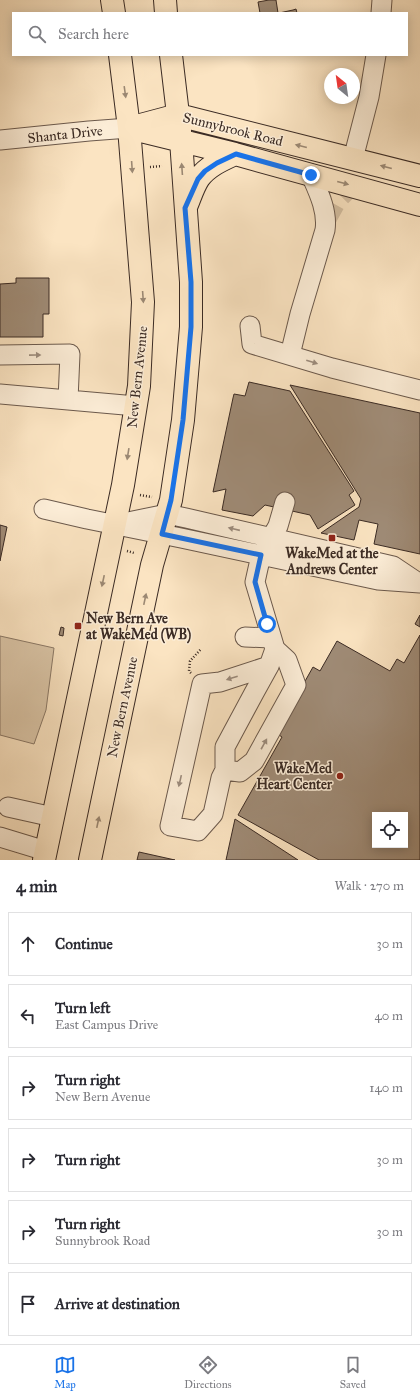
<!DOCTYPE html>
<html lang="en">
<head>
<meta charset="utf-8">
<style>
  :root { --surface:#fff; --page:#f2f2f3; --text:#2b2b33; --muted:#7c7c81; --line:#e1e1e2; --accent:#1a73e8 }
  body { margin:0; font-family:"IM FELL Great Primer",serif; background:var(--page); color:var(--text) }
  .controls { position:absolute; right:12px; bottom:12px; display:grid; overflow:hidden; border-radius:0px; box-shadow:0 2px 10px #0003 }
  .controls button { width:36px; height:36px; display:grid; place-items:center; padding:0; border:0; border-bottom:1px solid var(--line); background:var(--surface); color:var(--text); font:20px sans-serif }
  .compass { position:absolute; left:324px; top:68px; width:36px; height:36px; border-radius:50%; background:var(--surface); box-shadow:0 2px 10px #0003; rotate:331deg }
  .stop { position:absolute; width:12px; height:12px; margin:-9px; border:3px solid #1a73e8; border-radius:50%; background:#fff }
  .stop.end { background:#1a73e8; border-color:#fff; box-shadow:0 1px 4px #0008 }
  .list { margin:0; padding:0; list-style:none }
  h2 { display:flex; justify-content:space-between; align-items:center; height:52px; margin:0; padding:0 16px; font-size:17px }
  h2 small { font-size:13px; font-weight:400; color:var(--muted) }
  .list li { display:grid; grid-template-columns:26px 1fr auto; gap:12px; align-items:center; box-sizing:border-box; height:64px; margin:0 8px 8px; padding:0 8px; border:1px solid var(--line); border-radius:0px }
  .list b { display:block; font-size:15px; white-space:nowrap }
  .list p { margin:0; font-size:13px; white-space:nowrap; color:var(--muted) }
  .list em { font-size:13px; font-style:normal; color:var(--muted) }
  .icon { flex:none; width:22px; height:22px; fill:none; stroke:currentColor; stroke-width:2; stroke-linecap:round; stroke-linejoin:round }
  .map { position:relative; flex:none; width:420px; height:860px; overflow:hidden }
  .search { position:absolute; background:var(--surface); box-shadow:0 2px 10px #0003; left:12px; right:12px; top:12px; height:44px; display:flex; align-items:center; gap:10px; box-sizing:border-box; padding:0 14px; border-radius:0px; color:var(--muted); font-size:15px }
  .sheet { height:484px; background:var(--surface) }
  nav { display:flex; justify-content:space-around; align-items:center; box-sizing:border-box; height:56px; border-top:1px solid var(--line); background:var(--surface); font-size:11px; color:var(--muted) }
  nav a { display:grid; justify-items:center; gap:2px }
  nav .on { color:var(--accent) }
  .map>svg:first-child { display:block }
  .green { fill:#dac5a7; stroke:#8a7866 }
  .building { fill:#9f8b76; stroke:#3b2b24; fill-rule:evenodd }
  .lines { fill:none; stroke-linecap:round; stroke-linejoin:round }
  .minor-tunnel { stroke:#d5bfa2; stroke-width:19; stroke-dasharray:19 10; stroke-linecap:butt }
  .minor-casing { stroke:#6b594c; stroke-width:21 }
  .major-casing { stroke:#3b2b24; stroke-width:24 }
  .path { stroke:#3b2b24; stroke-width:2.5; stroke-dasharray:1 2; stroke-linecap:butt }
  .minor { stroke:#fcedd7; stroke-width:19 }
  .major { stroke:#fbe4c2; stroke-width:22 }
  .oneway { fill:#9b8873 }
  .oneway2 { fill:#9c8c7e }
  .route { stroke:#1a73e8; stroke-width:5 }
  .poi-dot { fill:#8f2418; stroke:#fcedd7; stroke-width:1.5 }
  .labels { text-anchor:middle; stroke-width:3; stroke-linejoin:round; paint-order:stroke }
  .street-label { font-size:14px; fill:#3b2b24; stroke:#fcedd7 }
  .poi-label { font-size:14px; font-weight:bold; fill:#3b2b24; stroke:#fcedd7 }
</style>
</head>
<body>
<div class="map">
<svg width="420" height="860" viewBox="0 0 420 860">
  <rect width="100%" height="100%" fill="#fbe4c2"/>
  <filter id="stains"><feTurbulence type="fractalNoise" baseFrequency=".005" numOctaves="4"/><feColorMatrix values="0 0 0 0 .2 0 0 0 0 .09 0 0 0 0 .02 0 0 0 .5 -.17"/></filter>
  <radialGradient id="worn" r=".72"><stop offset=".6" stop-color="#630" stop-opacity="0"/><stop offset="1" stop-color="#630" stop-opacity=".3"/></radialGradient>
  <path class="green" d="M0 636 54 648 46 710 34 744 0 735Z"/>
  <path class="building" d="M269 0H276L278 13H260L258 2Z
    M296 9 297 13H279L293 10Z
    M16 278H49V314H43V337H0V284L16 283Z
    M249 382 290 391 354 491 349 495 355 505 318 529 310 515 265 505 253 516 222 510 226 489 213 492 233 398 234 394 245 396Z
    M290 385 420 413V554L374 544 378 524 359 520 354 540 321 533 359 507 361 499Z
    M0 525 7 527 0 561Z
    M420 615V627L415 624Z
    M61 627 64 628 63 636 59 635Z
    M420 635V860H319L238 815 282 737 276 733 313 667 320 671 337 641 390 671 397 659 404 663ZM375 815H405V845H375Z
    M235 819 298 860H226Z
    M139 852 175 860H137Z"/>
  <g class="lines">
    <path class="minor-tunnel" d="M326 221 337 201 352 186"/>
    <defs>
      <path id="minor" d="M381 13 382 0
        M0 140 89 131 129 128
        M353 159 369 97 376 55
        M250 326 252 344 332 368 420 390
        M0 355 70 354 68 400
        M290 355 300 314 325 230C328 211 318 191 311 175
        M0 394 136 406
        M44 509 87 519 181 538 378 580 420 583
        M123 523 167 514 186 518 393 566 417 582
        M245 637 271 638
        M269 666 220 682 202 684 170 826 198 831 213 814 221 778 225 770V747L254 693 269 666 275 649
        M225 770 240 772 254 761 296 685 287 660 275 649 255 582 261 555 278 526 285 502
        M8 807 53 817
        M0 837 46 851"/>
      <path id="major" d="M112 0 114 13
        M165 0 166 13
        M133 127 178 115 420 176
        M129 128 235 154 420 205
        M186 207C190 198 193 187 199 178 208 166 222 160 235 154
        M44 860 123 485 139 386 143 302 129 128 120 55
        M90 860 152 565 171 500 183 420 191 327V282L181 140 171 55"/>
    </defs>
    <use href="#minor" class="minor-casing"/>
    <use href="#major" class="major-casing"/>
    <path class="path" d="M150 167 162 166
      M140 495 152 497
      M127 551 134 553
      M191 673 189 671 190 661 201 649"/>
    <use href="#minor" class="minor"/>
    <use href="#major" class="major"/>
  </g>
  <defs><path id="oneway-solid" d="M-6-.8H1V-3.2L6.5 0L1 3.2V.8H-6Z"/></defs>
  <g class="oneway">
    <use href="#oneway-solid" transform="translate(125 92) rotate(82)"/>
    <use href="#oneway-solid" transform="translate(301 146) rotate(-166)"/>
    <use href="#oneway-solid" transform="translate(132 167) rotate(86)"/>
    <use href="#oneway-solid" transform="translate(386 167) rotate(-165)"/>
    <use href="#oneway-solid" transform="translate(182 169) rotate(-94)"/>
    <use href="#oneway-solid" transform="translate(343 183) rotate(15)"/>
    <use href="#oneway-solid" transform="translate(143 297) rotate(86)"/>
    <use href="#oneway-solid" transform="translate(128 454) rotate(99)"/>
    <use href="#oneway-solid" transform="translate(103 581) rotate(102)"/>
    <use href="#oneway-solid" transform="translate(145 599) rotate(-78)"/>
    <use href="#oneway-solid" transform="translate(98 822) rotate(-78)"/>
  </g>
  <g class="oneway2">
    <use href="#oneway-solid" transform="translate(35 355) rotate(-1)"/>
    <use href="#oneway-solid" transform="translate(312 362) rotate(17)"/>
    <use href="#oneway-solid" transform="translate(234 529) rotate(-167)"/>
    <use href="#oneway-solid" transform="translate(232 678) rotate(162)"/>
    <use href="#oneway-solid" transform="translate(264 744) rotate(-61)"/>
    <use href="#oneway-solid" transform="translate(180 781) rotate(103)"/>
  </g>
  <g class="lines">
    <path class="route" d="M267 624 255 582 261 555 162 534 171 500 183 420 191 327V282L185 208 198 179 205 171 217 163 236 154 311 175"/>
  </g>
  <g class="poi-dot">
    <rect x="328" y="534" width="8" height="8" rx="2"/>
    <rect x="74" y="622" width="8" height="8" rx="2"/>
    <circle cx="340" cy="776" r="4"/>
  </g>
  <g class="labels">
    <g class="street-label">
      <text transform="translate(233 129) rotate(14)" y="5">Sunnybrook Road</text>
      <text transform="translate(65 134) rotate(-6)" y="5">Shanta Drive</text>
      <text transform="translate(137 377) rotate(-84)" y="5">New Bern Avenue</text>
      <text transform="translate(122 707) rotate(-78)" y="5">New Bern Avenue</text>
    </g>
    <g class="poi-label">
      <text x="332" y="558">WakeMed at the<tspan x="332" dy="16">Andrews Center</tspan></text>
      <text x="86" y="623" text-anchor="start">New Bern Ave<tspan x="86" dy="16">at WakeMed (WB)</tspan></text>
      <text x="332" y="773" text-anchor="end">WakeMed<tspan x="332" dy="16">Heart Center</tspan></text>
    </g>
  </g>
  <rect width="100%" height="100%" filter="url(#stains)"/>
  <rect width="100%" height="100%" fill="url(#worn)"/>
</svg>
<div class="controls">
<button><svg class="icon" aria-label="locate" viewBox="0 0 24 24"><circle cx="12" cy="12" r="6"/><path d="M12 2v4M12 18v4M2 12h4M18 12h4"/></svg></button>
</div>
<svg class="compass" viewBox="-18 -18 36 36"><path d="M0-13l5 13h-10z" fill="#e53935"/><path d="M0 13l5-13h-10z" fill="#7c7c81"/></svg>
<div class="stop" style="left:267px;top:624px"></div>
<div class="stop end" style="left:311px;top:175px"></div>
<div class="search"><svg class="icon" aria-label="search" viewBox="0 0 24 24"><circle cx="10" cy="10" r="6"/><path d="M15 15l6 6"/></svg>Search here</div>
</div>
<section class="sheet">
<h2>4 min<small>Walk · 270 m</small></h2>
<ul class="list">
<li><svg class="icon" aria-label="ahead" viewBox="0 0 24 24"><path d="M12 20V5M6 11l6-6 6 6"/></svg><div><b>Continue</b></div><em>30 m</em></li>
<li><svg class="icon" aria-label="left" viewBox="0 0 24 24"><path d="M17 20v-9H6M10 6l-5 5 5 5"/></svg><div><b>Turn left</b><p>East Campus Drive</p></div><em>40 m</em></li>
<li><svg class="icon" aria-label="right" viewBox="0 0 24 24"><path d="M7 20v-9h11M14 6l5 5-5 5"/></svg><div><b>Turn right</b><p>New Bern Avenue</p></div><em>140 m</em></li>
<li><svg class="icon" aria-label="right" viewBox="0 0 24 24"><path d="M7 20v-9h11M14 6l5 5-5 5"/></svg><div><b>Turn right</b></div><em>30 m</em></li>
<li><svg class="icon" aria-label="right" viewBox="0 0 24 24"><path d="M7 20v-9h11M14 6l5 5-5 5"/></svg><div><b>Turn right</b><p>Sunnybrook Road</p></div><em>30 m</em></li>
<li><svg class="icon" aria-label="arrive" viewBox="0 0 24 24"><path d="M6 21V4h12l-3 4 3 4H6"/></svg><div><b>Arrive at destination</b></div></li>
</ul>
</section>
<nav>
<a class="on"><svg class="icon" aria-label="map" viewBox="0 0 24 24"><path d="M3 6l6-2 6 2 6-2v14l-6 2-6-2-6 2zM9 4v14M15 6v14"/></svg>Map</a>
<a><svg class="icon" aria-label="directions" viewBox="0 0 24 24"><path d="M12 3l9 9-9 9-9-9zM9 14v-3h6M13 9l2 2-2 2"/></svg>Directions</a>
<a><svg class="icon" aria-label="saved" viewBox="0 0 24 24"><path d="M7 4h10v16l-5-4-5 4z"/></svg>Saved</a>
</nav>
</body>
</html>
